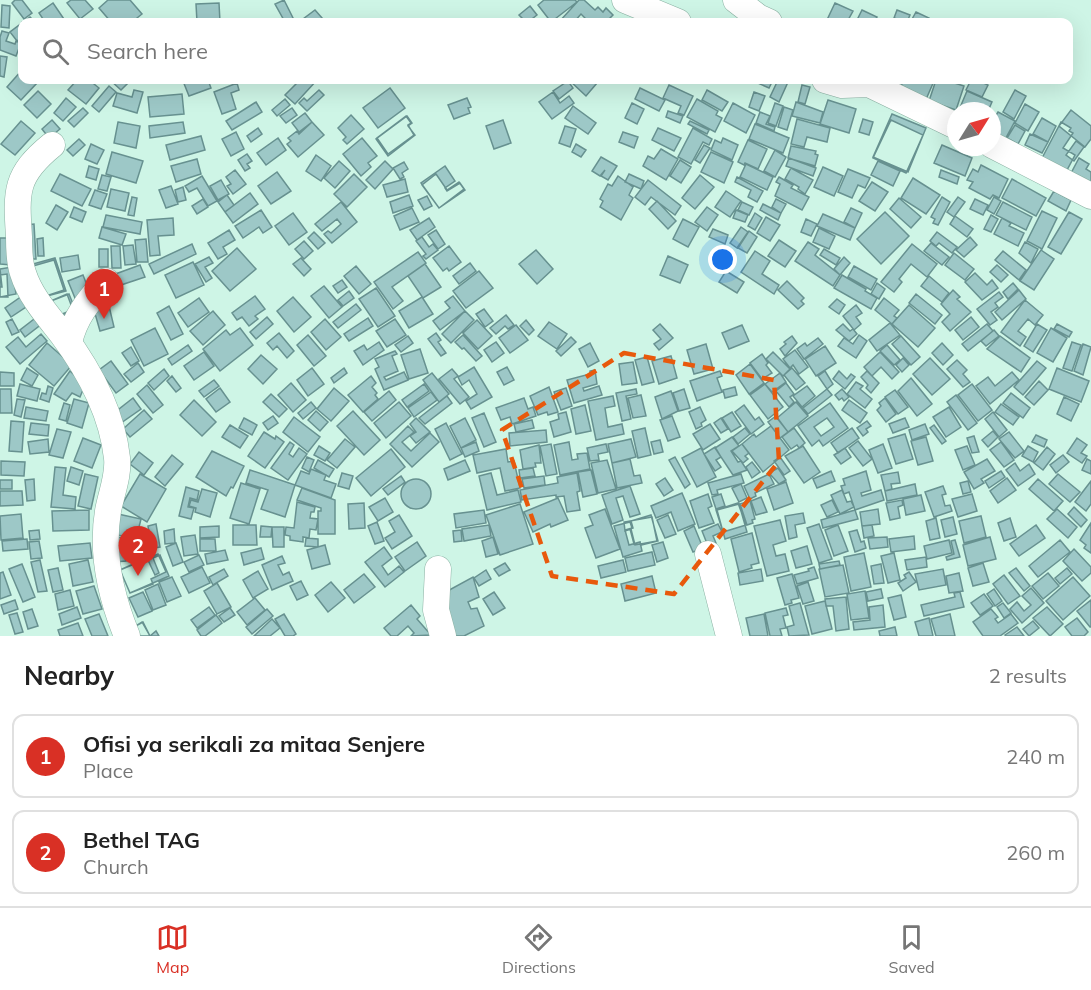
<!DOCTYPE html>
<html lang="en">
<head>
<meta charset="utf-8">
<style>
  :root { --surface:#fff; --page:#f6f6f6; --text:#222; --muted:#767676; --line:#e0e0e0; --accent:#d93025 }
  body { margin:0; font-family:Mulish,sans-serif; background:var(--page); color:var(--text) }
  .compass { position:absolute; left:947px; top:102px; width:54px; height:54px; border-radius:50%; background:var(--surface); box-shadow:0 6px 24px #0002; rotate:53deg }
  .you { position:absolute; left:723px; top:260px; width:21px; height:21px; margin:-15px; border:4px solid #fff; border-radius:50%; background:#1a73e8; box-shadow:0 0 0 9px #1a73e833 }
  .badge { display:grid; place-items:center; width:39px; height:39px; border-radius:50%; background:var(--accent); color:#fff; font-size:20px; font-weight:700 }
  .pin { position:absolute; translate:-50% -50px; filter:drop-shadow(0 2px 3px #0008) }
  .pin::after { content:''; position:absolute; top:32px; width:21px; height:18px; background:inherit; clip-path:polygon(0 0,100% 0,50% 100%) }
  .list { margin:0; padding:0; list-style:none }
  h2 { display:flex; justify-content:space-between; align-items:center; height:78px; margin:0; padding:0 24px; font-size:26px }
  h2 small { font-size:20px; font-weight:400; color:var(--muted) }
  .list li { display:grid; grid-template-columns:39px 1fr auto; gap:18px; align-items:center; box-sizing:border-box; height:84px; margin:0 12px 12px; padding:0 12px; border:2px solid var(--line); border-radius:12px }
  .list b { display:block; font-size:22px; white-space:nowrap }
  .list p { margin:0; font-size:20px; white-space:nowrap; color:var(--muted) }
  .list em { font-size:20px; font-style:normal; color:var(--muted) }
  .icon { flex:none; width:33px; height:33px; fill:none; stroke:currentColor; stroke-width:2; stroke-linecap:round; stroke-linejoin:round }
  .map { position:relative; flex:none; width:1091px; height:636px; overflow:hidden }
  .search { position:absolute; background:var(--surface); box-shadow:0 6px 24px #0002; left:18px; right:18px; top:18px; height:66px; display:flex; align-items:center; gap:15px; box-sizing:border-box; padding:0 21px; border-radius:12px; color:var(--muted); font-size:22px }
  .sheet { height:270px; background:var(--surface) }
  nav { display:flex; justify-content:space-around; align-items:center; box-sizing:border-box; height:84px; border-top:2px solid var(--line); background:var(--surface); font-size:16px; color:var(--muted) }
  nav a { display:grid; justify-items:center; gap:3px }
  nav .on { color:var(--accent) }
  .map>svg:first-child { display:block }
  .building { fill:#9dc8c7; stroke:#679190; stroke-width:1.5; fill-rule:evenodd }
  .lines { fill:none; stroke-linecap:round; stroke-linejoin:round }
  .minor-casing { stroke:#8ab0a2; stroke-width:27 }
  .minor { stroke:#fff; stroke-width:26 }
  .marked { fill:none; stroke:#e8590c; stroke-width:4.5; stroke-dasharray:12 8; stroke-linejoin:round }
</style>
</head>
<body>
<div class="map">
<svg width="1091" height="636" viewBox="0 0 1091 636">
  <rect width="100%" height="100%" fill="#cef5e6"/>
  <path class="building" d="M15 0H22L32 13 24 19 12 3Z
    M71 0H85L93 9 80 19 67 3Z
    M108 0H130L142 14 132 22H111L99 8Z
    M284 0 293 18 285 22 275 4Z
    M544 0H575L577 2 551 22 538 5Z
    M579 0H584L595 10 598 7 603 12 606 8 613 15 606 22H589L581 14 574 22H559Z
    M53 3 66 22H45L39 13Z
    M219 3 220 22H197L196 4Z
    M835 3 853 11 847 22H826Z
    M2 5 10 6 9 28 1 27Z
    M530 6 537 15 532 19 534 22H526L519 15Z
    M315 10 323 19 318 22H299Z
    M862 10 877 17 874 22H856Z
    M897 10 910 15 907 22 894 18Z
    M916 12 929 18 927 22 911 21Z
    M30 17 35 22H22V37L17 41 10 32Z
    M2 31 9 33 6 41 15 44 16 41 21 43 16 56 0 50V37Z
    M0 56 7 57 4 77 0 76Z
    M22 70V80H33L37 83 21 100 7 87Z
    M77 80H89L99 88 86 104 68 90Z
    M110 80H126L129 82 121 90Z
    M188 80H208L211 88 189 96 183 81Z
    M300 80H317L295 104 285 95Z
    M569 80H593L597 83 586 96Z
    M751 80H773L769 88Z
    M778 80 788 82 779 102 770 97Z
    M904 80 934 81 924 104 898 92Z
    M936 80H945L964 86 956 110 929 101Z
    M971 80H977L988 85 982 97 966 90Z
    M568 81 573 88 559 99 553 91Z
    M237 83 239 90 231 93 236 109 222 114 214 92Z
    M669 85 693 96 684 115 678 113 681 106 663 98Z
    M802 85 810 87 805 104 798 102Z
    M109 86 116 92 99 112 92 106Z
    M390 88 405 108 378 128 363 108Z
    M640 88 665 100 659 111 635 99Z
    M134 90 143 92 137 113 113 106 117 93 132 97Z
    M319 90 324 95 307 111 299 103 304 98 307 101Z
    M707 90 728 102 722 111 702 100Z
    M1015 90 1026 96 1014 119 1003 112Z
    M38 91 51 104 37 118 24 105Z
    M967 91 992 102 988 111 959 110Z
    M553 92 560 103 569 96 574 103 552 119 539 102Z
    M754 92 765 96 759 111 749 107Z
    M182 94 184 114 150 117 148 97Z
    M66 98 76 107 63 121 54 113Z
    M467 98 471 107 468 108 470 113 454 119 448 105Z
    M285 99 290 105 277 116 272 110Z
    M697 99 718 111 716 115 722 118 715 132 687 117Z
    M828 100 856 109 849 133 820 124Z
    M256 102 262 112 232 130 226 121Z
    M796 102 823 112 820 123 792 116Z
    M632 103 644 109 637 124 625 118Z
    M733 103 755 115 746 133 724 121Z
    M775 103 783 106 776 126 768 123Z
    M1025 104 1039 112 1028 131 1015 123Z
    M573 106 596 123 588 134 565 118Z
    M784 107 793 110 787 130 778 127Z
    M83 108 88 113 74 127 68 121Z
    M292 108 297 115 286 123 280 116Z
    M1071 110 1091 126V139L1085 147 1059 126Z
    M668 111 683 116 680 123 666 117Z
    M760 112 770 116 766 124 775 127 774 131 756 123Z
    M998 112 1015 121 1002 145 992 140V122Z
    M305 113 312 122 299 132 292 123Z
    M892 114 926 128 908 172 873 157Z
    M351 115 364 129 347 144 343 140 346 137 338 128Z
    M406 116 411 123 408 125 414 135 388 154 377 138Z
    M407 116 412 123 408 126 415 135 388 156 376 139Z
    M1042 118 1056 126 1048 142 1033 134Z
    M797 119 830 128 827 142 807 137 804 147 791 144Z
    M863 119 873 122 869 135 859 132Z
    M52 120 60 129 49 138 42 129Z
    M503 120 511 143 494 149 486 126Z
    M891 120 923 135 906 173 873 158Z
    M21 121 35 133 15 155 1 144Z
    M690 121 709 130 707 134 688 124Z
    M118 122 140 126 136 148 114 143Z
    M183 122 185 133 150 138 149 126Z
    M312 122 324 135 298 157 287 144 291 141 288 138 297 131 299 134Z
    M1061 122 1071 128 1069 131 1073 133 1063 148 1075 155 1067 170 1041 160Z
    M755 124 789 138 783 153 749 139Z
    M1015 125 1025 131 1018 144 1007 138Z
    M565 126 576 129 570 147 559 143Z
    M258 128 262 134 251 142 247 136Z
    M658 128 681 138 674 151 652 140Z
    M693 128 712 139 709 145 703 142 691 164 678 157Z
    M236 132 244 149 231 156 222 139Z
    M623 132 638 137 634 148 619 142Z
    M1030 134 1048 142 1042 153 1025 145Z
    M201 136 205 150 170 160 166 145Z
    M278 138 286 150 266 165 257 153Z
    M362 138 377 156 368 163 371 167 361 176 343 154Z
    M723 138 738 145 732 160 711 150 715 140 721 143Z
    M79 139 85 145 73 156 67 150Z
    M748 140 767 149 758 169 745 163 744 165 738 162Z
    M1076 141 1084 147 1074 161 1066 155Z
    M91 144 104 150 97 164 85 159Z
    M576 144 586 150 581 157 572 152Z
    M704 145 710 148 700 163 695 160Z
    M942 145 972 158 965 176 934 163Z
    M791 146 816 151 815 154 818 155 815 166 788 158Z
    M661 149 678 159 666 180 643 166 648 156 654 159Z
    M775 150 786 157 775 177 764 171Z
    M112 152 143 161 136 183 106 174Z
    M711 152 733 162 724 183 701 172Z
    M247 154 252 161 247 164 250 168 245 171 238 160Z
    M316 155 331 166 321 181 306 171Z
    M601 157 617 166 608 180 601 176 605 170 600 176 592 171Z
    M789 158 816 168 813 176 786 166Z
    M1079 158 1089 164 1086 169 1091 172V182L1069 177Z
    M197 159 201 174 176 182 171 166Z
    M680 160 691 167 681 183 670 176Z
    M339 161 350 171 335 188 324 178Z
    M385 161 393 169 375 189 366 180Z
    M878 161 900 171 893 186 871 175Z
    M404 162 408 169 402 173 404 177 400 179 393 168Z
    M746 164 773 177 767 190 740 177Z
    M981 165 1008 179 999 198 993 195 990 199 969 188 973 182 967 180 973 169 978 172Z
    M89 166 99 169 96 180 86 177Z
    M445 166 455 181 445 188 447 191 460 183 465 190 439 208 421 183Z
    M823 167 843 176 834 196 814 187Z
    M791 168 813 180 805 194 798 189 799 187 785 179Z
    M848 169 870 178 865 188 858 185 852 198 838 192Z
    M235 170 246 184 233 194 227 186 231 184 226 177Z
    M941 170 959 177 957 184 939 177Z
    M277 172 291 191 271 204 258 186Z
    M60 174 91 189 82 206 51 191Z
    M354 174 367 187 347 207 334 194Z
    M436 174 447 190 459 182 464 189 439 208 422 185Z
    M629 174 644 181 641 189 625 182Z
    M102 175 111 177 107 191 98 189Z
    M700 175 714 187 695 209 682 198Z
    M202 176 217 201 208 206 197 188 189 192 185 186Z
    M618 176 633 187 629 195 633 198 621 220 600 207 603 201 600 199 608 184 612 186Z
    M737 177 763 191 757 202 748 197 751 190 735 182Z
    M779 177 793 185 791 188 809 197 802 210 775 196 780 184 776 182Z
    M913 178 940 195 926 214 901 198Z
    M405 179 408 192 387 197 383 185Z
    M1012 179 1046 198 1036 216 1002 198Z
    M221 180 229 194 218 200 210 186Z
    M648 180 681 206 675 215 651 197 645 205 635 197Z
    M872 182 888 192 875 211 859 201Z
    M171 186 178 204 166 208 159 190Z
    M183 187 186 200 178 202 175 190Z
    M111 189 129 193 125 211 107 207Z
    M95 190 107 194 101 209 89 205Z
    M726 191 741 201 730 217 715 207Z
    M1054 191 1071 200 1066 211 1048 201Z
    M250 193 258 204 233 223 225 212Z
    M227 195 234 205 225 212 218 202Z
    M409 195 413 206 393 213 390 202Z
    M427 196 432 206 424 210 418 200Z
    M132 197 137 198 134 216 128 215Z
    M942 197 950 202 938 225 933 223 935 219 931 217Z
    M958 197 965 202 954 217 947 212Z
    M994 197 1001 201 994 214 987 210Z
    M899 198 921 217 911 228 890 209Z
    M203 199 208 207 197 214 192 206Z
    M776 199 786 204 781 213 772 207Z
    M975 199 988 205 983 215 970 209Z
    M657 201 676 221 668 229 649 209Z
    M341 202 357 222 332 243 324 234 328 231 331 233 341 224 337 219 322 231 315 224Z
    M742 202 753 207 749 215 738 210Z
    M1003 202 1032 217 1026 230 996 215Z
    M763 204 781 213 778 220 760 210Z
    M56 205 68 212 57 230 46 223Z
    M74 207 86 212 82 222 70 217Z
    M707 207 718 215 707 231 695 222Z
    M412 208 419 222 400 230 394 216Z
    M851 208 862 213 855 228 844 222Z
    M261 210 272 227 263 233 259 227 243 238 235 226Z
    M736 210 748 215 745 222 733 218Z
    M1042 211 1057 218 1042 249 1027 241Z
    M885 212 909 236 881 264 857 239Z
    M1069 212 1082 219 1061 254 1048 247Z
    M293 213 307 232 289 245 275 226Z
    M755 213 762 218 755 230 748 226Z
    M823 214 855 228 850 240 817 226Z
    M106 215 142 222 140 234 103 227Z
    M991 215 998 219 991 232 984 229Z
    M955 216 973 229 967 237 950 224Z
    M766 217 780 225 770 241 757 233Z
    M173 218 174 235 158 236 160 255 150 256 147 220Z
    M429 218 435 227 417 240 410 230Z
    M1002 218 1011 223 1009 226 1024 233 1018 246 994 234Z
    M683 219 699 227 688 247 673 239Z
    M806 219 817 224 811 236 801 232Z
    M34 224 36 259H28L25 225Z
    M102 227 126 234 122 245 99 238Z
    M741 227 748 232 737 248 730 243Z
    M819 228 835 236 829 249 813 242Z
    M713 229 728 235 725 244 709 237Z
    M229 230 235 240 223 247 227 254 218 259 208 243Z
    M436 230 445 244 438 249 428 235Z
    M749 231 757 237 747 253 738 248Z
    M314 232 325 243 318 249 308 238Z
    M937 232 957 247 952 253 939 243 936 246 930 241Z
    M422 237 429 247 433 244 438 250 426 259 423 256 426 254 416 241Z
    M970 237 977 245 964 257 956 250Z
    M0 238H13L11 265 0 264Z
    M43 238 44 256H38L37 239Z
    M146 239 148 262H137L135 240Z
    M779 240 796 251 785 267 768 256Z
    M304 241 313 251 304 259 295 249Z
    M808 242 819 249 815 255 840 275 833 286 795 261Z
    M1025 242 1038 249 1031 263 1019 253Z
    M931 243 949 257 942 265 924 251Z
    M192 244 196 254 154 274 149 264Z
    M912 244 937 264 927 277 911 264 899 279 902 282 894 292 881 282Z
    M133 245 136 264 125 265 123 246Z
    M111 246H120L121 268H112Z
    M449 246 461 262 449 271 447 268 443 271 433 258Z
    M237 248 256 269 230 291 212 271Z
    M99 249H108V267H99Z
    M824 249 840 258 836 265 820 255Z
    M536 250 553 269 537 284 519 264Z
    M1041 250 1054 259 1034 290 1020 281Z
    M755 251 770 261 762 274 779 285 774 294 741 272Z
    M1003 251 1026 270 1019 280 995 260Z
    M418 252 426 263 392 287 403 301 393 309 374 282Z
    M954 253 974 269 965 280 945 265Z
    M78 255 80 269 62 272 60 258Z
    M668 256 688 265 680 283 660 275Z
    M209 257 213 263 205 267 212 278 206 282 195 264Z
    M844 257 850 263 840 275 834 269Z
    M55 258 66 291 43 297 33 264Z
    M301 258 311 269 304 276 293 264Z
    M54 260 64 290 43 297 33 266Z
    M193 262 204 285 176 298 165 275Z
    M470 263 476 271 459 284 453 276Z
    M425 264 441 287 423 298 408 276Z
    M140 265 145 277 115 287 110 276Z
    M997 265 1008 275 1001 282 990 272Z
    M356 266 371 284 359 294 344 276Z
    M854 266 877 279 871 290 848 277Z
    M12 267 16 294 0 297V287H2L0 269Z
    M479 271 493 288 466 308 453 291Z
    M726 271 744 282 737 293 719 282Z
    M975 273 987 285 992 280 998 288 982 300 965 282Z
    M7 274 8 297H0V275Z
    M83 275 90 293 75 298 68 281Z
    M842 275 866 289 865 291 877 298 871 309 834 288Z
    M929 276 949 293 942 302 921 286Z
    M342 280 347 287 338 293 333 286Z
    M787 281 804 298 801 301 804 304 798 309 778 290Z
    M877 283 885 289 879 299 871 294Z
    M1013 283 1018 289 1008 299 1003 292Z
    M324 286 342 307 329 318 311 296Z
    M376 288 395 316 378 327 359 299Z
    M953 290 960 297 957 299 971 312 950 331 942 322 950 314 941 304Z
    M1019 290 1026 299 1002 320 995 312Z
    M349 291 354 298 343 306 338 300Z
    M999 292 1003 297 995 303 998 307 991 312 997 320 990 325 977 309Z
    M67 294 73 310 58 317 51 301Z
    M69 294 75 309 57 316 51 301Z
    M916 294 942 315 935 324 909 303Z
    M22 296 29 305 11 317 5 308Z
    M255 296 265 309 255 316 258 319 249 326 242 317 237 320 232 313Z
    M453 296 465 311 440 330 433 321 450 308 445 302Z
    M293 297 311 317 294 332 277 311Z
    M422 297 433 314 409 328 399 311Z
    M199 298 209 312 188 327 178 313Z
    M884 298 899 310 894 316 897 318 892 324 875 310Z
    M837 299 845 305 839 314 829 307Z
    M1025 300 1043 315 1035 325 1028 319 1018 331 1026 337 1020 346 1001 332Z
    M356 304 361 310 338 328 333 322Z
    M856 305 862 313 856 317 861 324 854 330 843 316Z
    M909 305 935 328 918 347 892 324Z
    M109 306 114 327 100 331 94 310Z
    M169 306 183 334 171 340 157 313Z
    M484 309 493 321 485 327 476 314Z
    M213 311 225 325 203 345 190 331Z
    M465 311 474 320 451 343 442 334Z
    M506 315 514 325 508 329 505 326 496 334 490 328Z
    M38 316 43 323 25 337 20 330Z
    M267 317 273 324 256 339 250 332Z
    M971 317 979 327 963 340 955 330Z
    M368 318 373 326 349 341 344 334Z
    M12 319 19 332 12 335 6 322Z
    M325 319 341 337 326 350 311 332Z
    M395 319 406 335 387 347 376 331Z
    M477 320 492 336 478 349 463 333Z
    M526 320 534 330 529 335 520 326Z
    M549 322 567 334 557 349 538 336Z
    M890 323 900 335 877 351 869 340Z
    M660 324 673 338 659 350 654 344 661 339 653 330Z
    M843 324 850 331 853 329 857 334 849 341 836 330Z
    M987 324 993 331 968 351 962 344Z
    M1037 324 1047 330 1033 352 1024 346Z
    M1057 324 1072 332 1069 337 1054 329Z
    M516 325 528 340 510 353 499 338Z
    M742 325 749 341 729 349 722 333Z
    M155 328 168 354 144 366 131 340Z
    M240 328 253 345 220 371 203 349 226 330 230 335Z
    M1051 328 1067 338 1053 362 1037 353Z
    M994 330 999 336 986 346 981 341Z
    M279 333 294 351 287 358 277 346 273 350 267 343Z
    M436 333 441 340 438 342 446 353 441 356 428 339Z
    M41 334 47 341 20 364 6 347 18 337 26 347Z
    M308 335 326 356 314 366 297 345Z
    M463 335 482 356 476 361 464 348 462 349 455 342Z
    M859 335 867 341 856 358 838 346 844 338 853 344Z
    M408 336 413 343 401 352 395 345Z
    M792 336 797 343 785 356 780 349 786 344 784 342Z
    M901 336 920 357 911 365 892 344Z
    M1000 336 1030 358 1021 372 987 349Z
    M571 337 576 342 561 356 556 351Z
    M818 338 823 344 804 359 797 349 805 343 807 346Z
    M379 342 384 350 363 365 354 351 364 345 367 350Z
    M496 342 504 353 492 362 484 350Z
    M1072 342 1081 345 1072 371 1063 368Z
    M47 343 72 365 54 386 29 365Z
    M590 343 599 361 588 367 579 349Z
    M942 343 953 355 943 365 932 353Z
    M706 344 713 369 694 374 687 350Z
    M1083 344 1091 347 1083 375 1074 371Z
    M188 345 192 351 172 365 168 359Z
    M887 345 900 360 894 365 880 351Z
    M825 346 836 363 816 376 805 359Z
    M131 347 139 361 131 366 122 353Z
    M420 349 428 373 409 379 401 355Z
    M795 350 808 367 799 374 793 365 790 368 783 359Z
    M395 351 397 354 392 356 398 371 384 377 386 380 404 372 408 380 384 390 375 369 379 367 375 359Z
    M204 352 214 366 194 380 184 366Z
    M773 352 790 369 783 376 766 359Z
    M880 352 899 372 892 379 881 367 872 376 864 367Z
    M762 354 768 363 766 365 772 373 762 379 750 363Z
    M261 355 277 369 263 384 248 369Z
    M671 356 677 378 659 384 652 361Z
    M647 357 654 382 642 385 635 360Z
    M903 358 909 365 902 372 896 365Z
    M930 358 950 379 932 395 913 374Z
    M957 360 967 370 963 374 970 382 963 387 947 369Z
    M111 361 128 384 116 393 99 370Z
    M1037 361 1046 368 1023 395 1014 387Z
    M633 362 637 383 622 385 619 364Z
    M138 363 144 372 131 382 124 374Z
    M750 364 764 383 749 394 736 375Z
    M474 367 492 397 471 409 466 401 477 394 469 380 462 385 458 377Z
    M507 367 514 380 504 385 497 372Z
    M27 368 38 375 32 386 21 380Z
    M312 368 324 384 308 396 297 380Z
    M344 368 347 373 334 383 331 378Z
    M792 368 805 383 796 390 784 375Z
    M1057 368 1089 381 1081 402 1049 389Z
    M164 369 169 376 154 390 148 383Z
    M452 369 458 376 454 379 469 397 460 404 439 379Z
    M595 370 597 384 583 388 584 391 599 386 602 395 574 403 567 380 590 374V371Z
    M70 371 85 385 80 397 72 393 66 401 54 394Z
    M720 371 722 376 717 378 722 392 697 401 690 381Z
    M825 371 833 384 827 389 818 376Z
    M839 371 847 379 851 374 855 377 845 389 833 379Z
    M867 371 879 383 871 393 866 388 868 385 861 377Z
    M0 372 14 373V386H0Z
    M1012 372 1019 380 990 404 976 386 988 377 995 386Z
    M432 373 449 394 439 402 423 380Z
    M780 373 786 382 772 392 765 384Z
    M172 376 181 388 176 392 167 381Z
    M371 376 376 383 372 387 377 393 375 395 378 399 363 412 348 395Z
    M911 378 932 404 917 416 898 391Z
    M214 380 219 386 204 397 199 391Z
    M1039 381 1048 390 1034 405 1025 397Z
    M856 382 863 386 860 389 872 399 865 408 847 394Z
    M291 383 306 400 293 412 278 395Z
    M786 383 794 394 790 397 794 402 789 407 776 391Z
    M20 384 40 389 37 401 17 396Z
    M424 384 429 391 407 407 402 400Z
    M765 384 783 407 768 419 750 395Z
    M972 384 992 410 978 421 958 395Z
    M147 385 163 405 153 413 137 394Z
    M48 386 53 388 49 402 40 399 42 393 46 394Z
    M807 386 815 396 802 407 793 396Z
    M549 387 558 412 548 415 547 412 538 415 530 396Z
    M735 387 737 395 725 398 723 390Z
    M220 388 230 402 216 412 206 399Z
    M334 388 349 401 331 421 317 409Z
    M566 388 572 406 561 410 554 392Z
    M0 389H11L12 413H0Z
    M636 389 637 394 626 396 631 419 622 421 616 393Z
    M684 389 690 408 679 411 673 393Z
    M827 389 832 395 808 414 803 408Z
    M842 389 849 397 844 401 842 398 839 400 835 395Z
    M895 390 908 407 898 414 885 397Z
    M389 391 396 400 372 421 364 412Z
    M671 391 678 411 662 419 655 397Z
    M431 392 437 400 414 417 408 408Z
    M1011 393 1030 408 1023 418 1003 403Z
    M271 394 287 409 279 417 263 402Z
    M641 395 646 416 633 418 628 398Z
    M956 395 977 423 968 430 947 402Z
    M447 396 452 403 425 424 419 418Z
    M613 396 615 406 605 408 608 427 622 424 624 434 596 440 588 401Z
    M1064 397 1079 404 1071 421 1057 414Z
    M133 398 141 409 121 423 114 413Z
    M524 398 528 409 533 407 536 416 512 424 510 417 501 420 496 408Z
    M885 398 896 414 886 422 877 410 881 406 879 403Z
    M17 399 25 400 21 417 14 415Z
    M74 399 89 403 82 428 67 423Z
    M194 400 216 422 202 436 180 415Z
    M849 400 867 413 860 423 842 410Z
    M311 402 316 408 303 419 298 413Z
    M399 402 411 416 386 438 374 423Z
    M796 402 808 416 788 432 777 418Z
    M64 403 70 405 66 421 59 419Z
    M830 403 848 428 823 446 819 440 812 446 798 426ZM827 418 834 427 821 436 814 427Z
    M1001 404 1019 417 1013 425 995 412Z
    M585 405 591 431 576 434 571 409Z
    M744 405 755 420 759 417 764 424 751 434 735 412Z
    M26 407 48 411 46 421 24 418Z
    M700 407 706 420 701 423 702 426 696 429 689 412Z
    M949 407 961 427 946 437 933 417Z
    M144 410 152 419 130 437 123 429Z
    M316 411 328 422 320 431 308 420Z
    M353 411 380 440 364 455 337 426Z
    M566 412 571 432 554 437 550 422 559 419 558 414Z
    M732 412 741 426 731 432 722 418Z
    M993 412 1007 430 999 437 985 419Z
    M484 413 496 442 484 447 472 418Z
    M273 416 278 423 268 430 263 423Z
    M672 416 680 437 668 441 660 420Z
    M776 416 788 432 780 438 768 422Z
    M294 417 320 437 308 452 283 432Z
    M244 418 257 425 252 435 239 428Z
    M416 418 430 432 416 443 410 436 416 432 410 424Z
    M465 418 476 440 461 448 450 426Z
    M721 418 728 429 721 433 714 423Z
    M905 418 909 427 893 433 889 424Z
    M532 420 534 428 516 432 514 424Z
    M11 421 24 422 22 452 9 451Z
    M867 421 871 426 866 429 868 432 863 436 857 428Z
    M31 423 49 425 48 436 29 434Z
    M446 423 462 454 450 460 435 429Z
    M710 424 720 439 703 450 693 434Z
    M925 424 929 434 912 440 909 430Z
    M230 425 248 436 240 448 222 437Z
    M934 425 946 441 942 444 930 428Z
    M408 426 414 432 402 442 411 451 430 433 439 442 412 467 390 444Z
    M771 426 789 450 763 472 742 444 754 434 756 437Z
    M645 428 651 455 638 458 632 431Z
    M745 428 750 434 738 444 733 437Z
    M794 428 805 443 799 448 797 445 791 449 782 437Z
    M852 428 859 438 838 453 831 443Z
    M57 429 71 432 63 458 49 455Z
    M546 430 547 442 510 446 509 433Z
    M993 431 998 437 988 447 982 440Z
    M264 432 275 439 276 436 284 442 265 468 248 456Z
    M1009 432 1024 451 1015 458 999 439Z
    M905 434 913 459 896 464 888 439Z
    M1036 435 1047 440 1044 447 1032 442Z
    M974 436 979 452 972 453 967 438Z
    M732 437 739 446 731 451 738 462 741 461 747 470 733 475 715 448Z
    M926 437 933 461 918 465 911 441Z
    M83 438 101 445 92 468 74 461Z
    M1077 438 1087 445 1081 453 1087 456 1082 463 1067 453Z
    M48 439 49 452 30 454 28 442Z
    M345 439 355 447 337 468 327 460Z
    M631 439 636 457 612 463 608 444Z
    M660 440 663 452 654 454 651 442Z
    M858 441 872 459 863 466 849 448Z
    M290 442 294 445 289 454 293 457 299 448 307 454 288 480 271 468Z
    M476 442 479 451 465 457 461 448Z
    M569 442 572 460 578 459 577 454 587 453 590 469 560 475 554 445Z
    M1001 442 1014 460 1004 467 990 450Z
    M551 444 557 474 546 476 540 446Z
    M606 444 608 452 598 454 599 460 590 461 587 448Z
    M742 444 749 453 745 456 748 459 743 463 732 451Z
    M883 444 892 468 878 473 869 450Z
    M539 445 541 463H535L536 467 523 469 520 450Z
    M319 446 330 453 325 461 314 455Z
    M803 446 820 472 804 483 785 456Z
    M967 446 975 465 963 470 955 450Z
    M1028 446 1038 452 1033 462 1022 456Z
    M715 447 721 457 716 460 721 467 715 471 704 454Z
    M1047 447 1055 454 1043 470 1034 463Z
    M701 448 716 477 697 487 682 458Z
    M845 448 851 457 841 464 834 455Z
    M391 449 405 467 371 496 356 478Z
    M506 449 508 462 514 461 520 488 505 491 500 468 477 473 473 455Z
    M212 451 244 466 233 488 231 487 226 496 196 477Z
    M139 452 153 463 144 475 130 464Z
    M172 455 183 464 165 486 155 477Z
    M1063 455 1069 462 1056 473 1050 465Z
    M307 457 314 460 309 472 302 468Z
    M675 457 690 484 685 488 669 460Z
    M780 457 790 471 784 475 774 461Z
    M630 459 634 476 640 475 642 483 617 488 612 463Z
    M987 459 995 471 981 479 984 483 974 489 964 472Z
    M1087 459 1091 461V474L1082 470Z
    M318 460 334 469 329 477 314 468Z
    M465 460 470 471 448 480 444 469Z
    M607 460 616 489 598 493 591 463Z
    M1 461 25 462 24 476 1 475Z
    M752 462 760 472 752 478 746 467Z
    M1015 463 1020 471 1029 464 1035 474 1018 486 1006 470Z
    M55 467 66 468 63 495 76 497 75 509 51 507Z
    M71 467 83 471 79 485 67 481Z
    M533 468 535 476 520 478 519 470Z
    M778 468 786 480 779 484 769 473Z
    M311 469 326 475 324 480 336 484 331 498 295 485 301 471 309 474Z
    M250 470 295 485 285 517 261 509 268 490 246 483Z
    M591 470 597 494 583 497 578 472Z
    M831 471 835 481 817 488 813 479Z
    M866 471 871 490 861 493 862 496 881 490 884 500 855 510 849 492 844 494 841 486 845 485 843 479Z
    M1001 471 1005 477 989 488 985 481Z
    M898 472 900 483 891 484 892 489 885 491 881 475Z
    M342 473 353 476 349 489 338 486Z
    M491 473 497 495 518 490 521 502 487 510 479 476Z
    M577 473 580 491 577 492 580 510 567 512 564 496 556 497V495L522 500 520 490 558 483 557 477Z
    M85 474 98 477 91 509 78 506Z
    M140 474 166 489 147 522 121 506Z
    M741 474 744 483 717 490 718 494 712 495 708 483Z
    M769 474 774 484 755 493 756 496 750 499 744 486Z
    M1058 474 1080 492 1070 502 1049 484Z
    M401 476 405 482 388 495 383 489Z
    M544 476 545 485 524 488 522 479Z
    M665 478 673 490 664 496 656 484Z
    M1007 478 1016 490 998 503 990 491Z
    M34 479 35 500 27 501 25 480Z
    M1038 479 1063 501 1054 511 1029 489Z
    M401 494a15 15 0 1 1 30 0a15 15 0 1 1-30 0Z
    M0 480H12V489H0Z
    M968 481 971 492 963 494 960 483Z
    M1091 481V504L1086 511 1075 502Z
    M786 482 793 503 774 510 767 489Z
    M241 483 260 489 249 524 230 518Z
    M741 484 747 498 739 502 732 488Z
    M915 484 917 495 887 501 885 491Z
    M630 486 640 514 630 517 623 496 616 498 623 520 612 524 602 495Z
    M943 486 946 494 942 495 945 506 950 505 952 511 934 517 925 492Z
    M186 487 199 491 197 500 190 498 188 507 194 508 191 519 179 516Z
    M302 488 335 500V534H318V511H321V508L297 500Z
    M202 489 217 493 210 517 195 512 196 508 189 506 191 500 198 502Z
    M842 490 847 502 851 501 854 507 840 514 831 495Z
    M0 491H22L23 505 0 506Z
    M682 493 695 524 678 531 671 512 656 518 651 506Z
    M708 494 712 506 708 508 714 523 699 528 690 501Z
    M721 494 725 506 716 509 712 497Z
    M972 494 977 511 958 517 952 499Z
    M921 495 925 511 906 515 903 499Z
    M761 497 767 512 756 515 751 501Z
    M385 498 393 512 378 521 369 507Z
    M558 498 568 520 551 527 550 524 533 532 524 512Z
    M832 500 838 512 827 517 821 505Z
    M902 500 903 505 898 507 900 518 890 520 886 503Z
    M750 501 755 519 752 520 753 523 747 525 740 504Z
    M297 502 315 507 314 512H311L310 518 318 519 316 530 310 529 309 538 303 537V542L290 540V536L285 535 286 527 294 528Z
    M364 503 365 528 349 529 348 504Z
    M738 503 746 525 723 532 716 510Z
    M520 504 533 544 500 555 486 515Z
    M739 504 747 532 725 539 717 510Z
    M1074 507 1087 520 1081 527 1068 514Z
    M605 509 620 549 596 558 585 528 593 525 589 515Z
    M878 509 880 524 862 526 860 512Z
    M1057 509 1077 527 1068 538 1047 519Z
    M89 510V530L53 531 52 511Z
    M484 510 486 523 456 528 454 514Z
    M855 510 858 519 823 528 821 520Z
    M803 513 805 523 795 525 797 537 789 539 785 516Z
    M21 514 23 538 1 540 0 516Z
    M118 514 141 519 136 539 113 534Z
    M399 515 412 536 392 549 385 538 395 532 389 521Z
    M651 515 658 541 641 545 640 542 634 544 630 529 633 528 631 521Z
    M668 515 676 534 665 538 657 520Z
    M981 516 986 537 964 543 959 521Z
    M652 517 657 541 635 545 631 529 625 531 624 522Z
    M953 517 957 534 945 537 941 520Z
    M936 518 940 538 930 540 926 521Z
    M1010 518 1016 537 1004 541 998 523Z
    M780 520 786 541 773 545 776 556 785 554 789 571 767 576 754 526Z
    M377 522 384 541 375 544 368 526Z
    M630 522 632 528 625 530 629 545 640 542 642 551 623 557 614 526Z
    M1091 523V553L1084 548 1086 545 1080 540Z
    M156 524 160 547 134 551 132 540 142 539 141 533 149 532 148 526Z
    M718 524 722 532 713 536 716 543 708 546 702 531Z
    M819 524 832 559 819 563 807 528Z
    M233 525H256L257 545H233Z
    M489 525 491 536 464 541 462 529Z
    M838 525 848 551 834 556 825 530Z
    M872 525 874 536 864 538 862 526Z
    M1036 525 1045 538 1019 556 1010 544Z
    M219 526V537L200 538V527Z
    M261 526 272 527 271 537H260Z
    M694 526 703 548 693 552 684 531Z
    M272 527H284V547H273Z
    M174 529 175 543 165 544 164 531Z
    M39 530 40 539 30 540 29 531Z
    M461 530 462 541 454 542 453 531Z
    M857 530 861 542 864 541 866 548 855 552 849 532Z
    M752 533 759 563 751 565 752 568 739 572 731 539Z
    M195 535 198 554 184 556 181 537Z
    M914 536 915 549 891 552 889 539Z
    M124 537 126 561 114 562 112 538Z
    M493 537 498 554 486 557 482 541Z
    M887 537 888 547 870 549 868 538Z
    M990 537 996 559 968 566 963 545Z
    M306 538 318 539V547L305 546Z
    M27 539 28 549 3 551 2 541Z
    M200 539H215L216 551H200Z
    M949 540 952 553 927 559 924 546Z
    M955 540 960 557 947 560 946 557 954 554 951 541Z
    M1060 540 1070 552 1038 577 1029 566Z
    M39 541 42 558 31 559 29 542Z
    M417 542 426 556 405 571 395 557Z
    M663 542 668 558 657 562 652 545Z
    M90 543 92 558 60 561 58 546Z
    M176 543 183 562 173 566 166 547Z
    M325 545 330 564 312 569 307 550Z
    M807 546 812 564 796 568 791 551Z
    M384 547 392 558 382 566 388 575 399 566 404 572 385 587 365 562Z
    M261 548 264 559 244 565 241 553Z
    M1074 549 1091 567V573L1082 581 1063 561Z
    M225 550 228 560 207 564 205 554Z
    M652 552 655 565 628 571 625 558Z
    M864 553 871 587 851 591 844 557Z
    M894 553 900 580 888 583 881 556Z
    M158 554 166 572 151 579 153 584 130 593 120 570Z
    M160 555 169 576 130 593 120 570 147 558 155 575 159 573 153 558Z
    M199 555 204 565 189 572 184 562Z
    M282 556 285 563 278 565 283 575 289 572 293 581 272 590 262 565Z
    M926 557 927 567 907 570 905 560Z
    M40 560 47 591 38 592 31 562Z
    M88 560 93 582 73 586 69 564Z
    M623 560 626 572 601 578 598 566Z
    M839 561 840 565 820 569 819 564Z
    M505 563 510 570 499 576 494 569Z
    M983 563 989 582 973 586 968 568Z
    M22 564 35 597 23 602 9 569Z
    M881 564 884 583 874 584 871 566Z
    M843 565 849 593 825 597 819 569Z
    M202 567 210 583 189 593 181 577Z
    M814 567 818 578 797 584 794 575 809 571 808 569Z
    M58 568 63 590 53 592 48 570Z
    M1016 568 1030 586 1024 591 1009 573Z
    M1067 568 1072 574 1060 584 1055 578Z
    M224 569 228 576 213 585 209 577Z
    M761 569 763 581 740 585 738 573Z
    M943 569 946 585 919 590 915 574Z
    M486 570 491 579 479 586 474 578Z
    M258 571 268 589 253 598 243 580Z
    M3 572 11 595 0 599V573Z
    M909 572 916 582 903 591 898 583 906 578 904 575Z
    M959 573 963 591 949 593 946 576Z
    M1048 573 1059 586 1043 599 1032 586Z
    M364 574 375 587 354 603 344 590Z
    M792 574 799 598 791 600 792 603 785 605 777 578Z
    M1004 575 1020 596 1008 604 993 584Z
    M652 576 656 593 625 601 621 584Z
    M172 577 181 596 167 602 159 582Z
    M473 577 479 597 468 602 471 609 477 608 484 626 464 636H450L442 594Z
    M1073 577 1090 596 1063 620 1046 601Z
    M301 581 308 595 297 600 290 586Z
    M331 582 345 598 328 612 315 595Z
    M808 582 814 601 803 604 797 586Z
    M217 583 231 607 217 614 204 591Z
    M158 584 166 605 153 610 145 590Z
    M94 586 102 609 83 614 76 591Z
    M1031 588 1044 603 1022 623 1010 609 1017 602 1024 611 1031 605 1022 596Z
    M881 589 883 598 868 601 866 592Z
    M994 589 1002 601 995 606 987 594Z
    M70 590 74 606 58 610 55 594Z
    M865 591 869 618 851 620 847 594Z
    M143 592 152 611 138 617 129 598Z
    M494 592 505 608 493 615 483 599Z
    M960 592 964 607 924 616 921 605 955 597 954 593Z
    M984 594 993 606 980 615 971 603Z
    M901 595 906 617 894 620 888 598Z
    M846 597 849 629 836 631 833 606H826L825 599Z
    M255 598 265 610 247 625 237 612Z
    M15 600 18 609 4 614 1 605Z
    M1091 600V627H1090L1077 611Z
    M825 601 832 629 812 634 805 606Z
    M800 603 809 635 789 636 787 627 794 625 789 606Z
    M1003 603 1011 613 1004 618 997 607Z
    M411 605 420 616 417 619 431 635 411 636 414 633 408 626 397 636H391L384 628Z
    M883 605 885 627 854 630 853 622 870 620 869 607Z
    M77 607 81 618 62 625 59 614Z
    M209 607 215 615 197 628 191 620Z
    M1047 607 1063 624 1050 636 1033 618Z
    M230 608 235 615 224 622 219 616Z
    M786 608 788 615 783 616 786 628 780 629 782 636H770L765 613Z
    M32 609 38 626 28 629 23 612Z
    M267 609 273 616 252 634 246 627Z
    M991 609 998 617 995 619 998 623 1011 614 1018 623 1000 636H983L973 622Z
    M17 613 23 632 15 634 9 615Z
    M99 614 108 636H92L85 619Z
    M284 614 296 634 293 636H285L275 619Z
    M764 614 768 636H750L746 618Z
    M950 614 955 636H936L931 619Z
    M216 615 222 623 205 636H201L197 630Z
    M929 618 933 636H919L915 622Z
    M1077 618 1088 632 1084 636H1072L1065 627Z
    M272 619 280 628 270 636H254Z
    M1033 621 1039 628 1029 636 1023 629Z
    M142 622 150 636 156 631 159 636H136L131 629Z
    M143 622 150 636H137L132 628Z
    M78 623 83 636H60L58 630Z
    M895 627 897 636H880L879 631Z
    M1017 627 1024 636H1006L1005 635Z"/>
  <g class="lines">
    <defs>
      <path id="minor" d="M625 0 678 22
        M736 0 758 17 769 22
        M825 80 842 85 869 84 956 126
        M52 145C15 175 16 191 19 237 19 248 19 262 23 273 30 296 48 316 62 334 89 370 112 412 117 458 119 476 111 494 108 511 101 553 111 597 127 636
        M992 145 1091 196
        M69 343C74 318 89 300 106 281
        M708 554 729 636
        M438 569 436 610 443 636"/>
    </defs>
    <use href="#minor" class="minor-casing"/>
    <use href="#minor" class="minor"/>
  </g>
  <path class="marked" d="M624 353 774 380 779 461 674 594 552 576 502 430Z"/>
</svg>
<svg class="compass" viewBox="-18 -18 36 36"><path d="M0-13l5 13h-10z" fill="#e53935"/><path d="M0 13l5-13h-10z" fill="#767676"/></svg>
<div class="you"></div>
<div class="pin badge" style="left:104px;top:319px">1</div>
<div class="pin badge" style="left:138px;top:576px">2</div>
<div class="search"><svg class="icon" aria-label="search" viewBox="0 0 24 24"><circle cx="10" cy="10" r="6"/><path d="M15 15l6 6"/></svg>Search here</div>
</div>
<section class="sheet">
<h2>Nearby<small>2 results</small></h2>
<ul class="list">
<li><span class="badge">1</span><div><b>Ofisi ya serikali za mitaa Senjere</b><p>Place</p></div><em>240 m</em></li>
<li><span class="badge">2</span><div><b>Bethel TAG</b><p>Church</p></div><em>260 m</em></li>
</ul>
</section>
<nav>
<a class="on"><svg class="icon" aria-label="map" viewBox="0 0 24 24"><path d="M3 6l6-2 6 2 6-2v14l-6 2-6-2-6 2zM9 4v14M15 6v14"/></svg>Map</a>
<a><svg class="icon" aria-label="directions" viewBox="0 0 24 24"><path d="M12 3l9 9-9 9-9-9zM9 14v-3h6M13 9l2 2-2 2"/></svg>Directions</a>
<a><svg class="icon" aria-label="saved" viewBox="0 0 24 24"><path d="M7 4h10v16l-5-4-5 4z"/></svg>Saved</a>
</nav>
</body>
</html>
